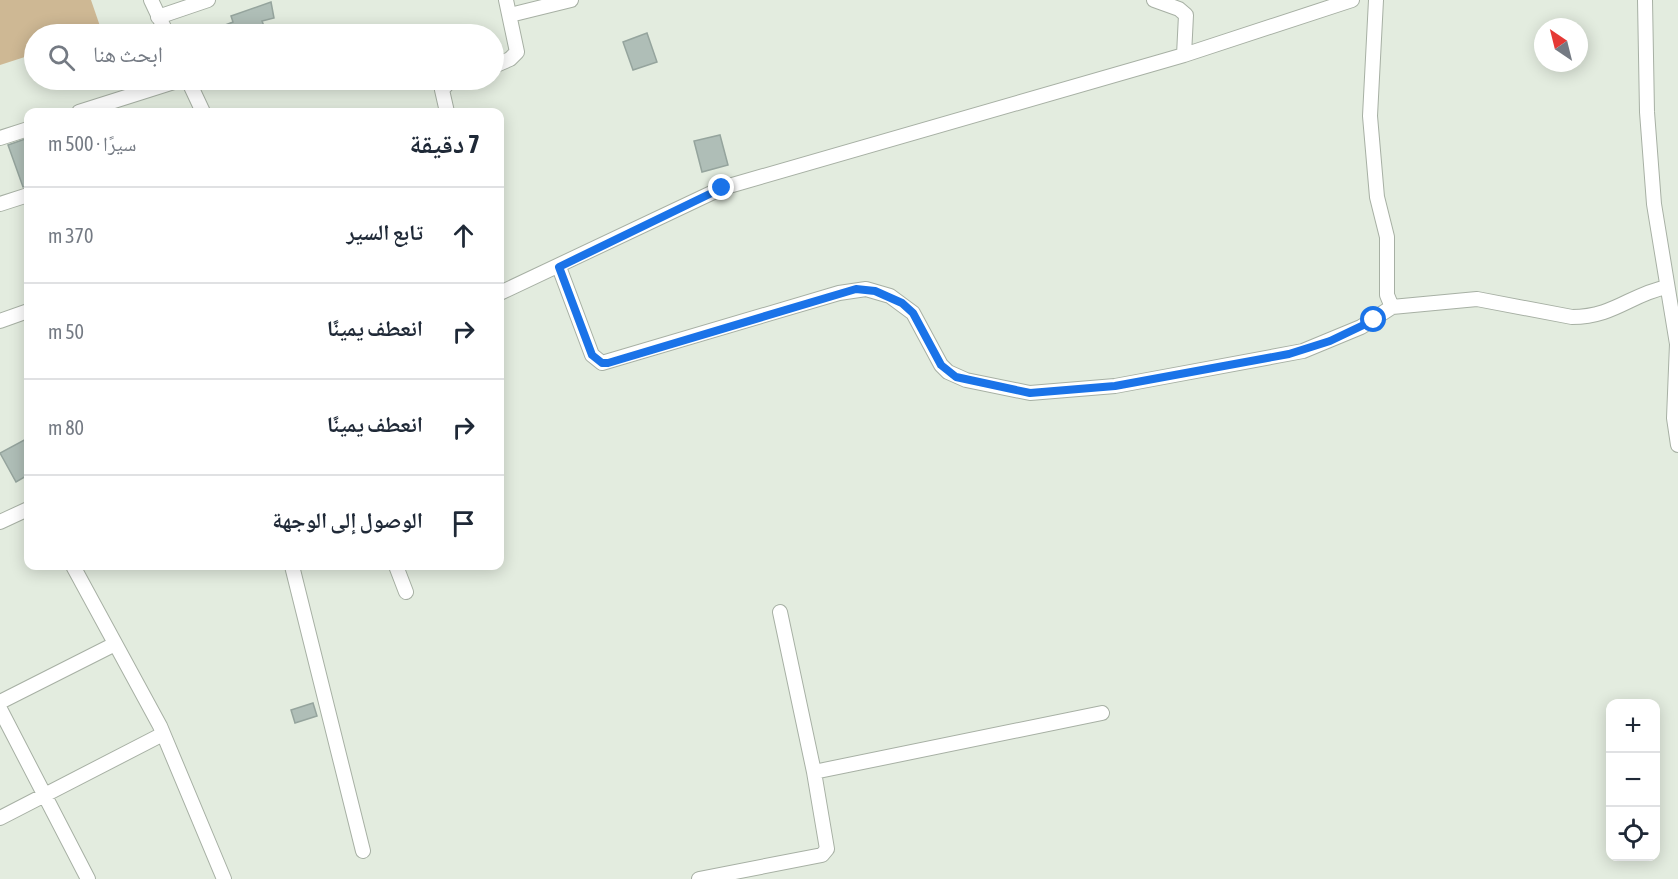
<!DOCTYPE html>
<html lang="ar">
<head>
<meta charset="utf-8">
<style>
  :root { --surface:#fff; --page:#f2f2f3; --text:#1f2937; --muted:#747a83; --line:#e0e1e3 }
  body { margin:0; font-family:"Asap Condensed","Noto Naskh Arabic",sans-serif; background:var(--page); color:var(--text); direction:rtl }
  .controls { position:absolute; right:18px; bottom:18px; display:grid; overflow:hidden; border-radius:12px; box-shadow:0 3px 15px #0003 }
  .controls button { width:54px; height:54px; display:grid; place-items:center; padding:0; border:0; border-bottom:2px solid var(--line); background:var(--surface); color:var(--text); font:30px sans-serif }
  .compass { position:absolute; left:1534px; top:18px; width:54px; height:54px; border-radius:50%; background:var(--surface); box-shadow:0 3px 15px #0003; rotate:325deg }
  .stop { position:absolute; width:18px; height:18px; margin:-14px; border:4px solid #1a73e8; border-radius:50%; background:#fff }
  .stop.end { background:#1a73e8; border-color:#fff; box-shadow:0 2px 6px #0008 }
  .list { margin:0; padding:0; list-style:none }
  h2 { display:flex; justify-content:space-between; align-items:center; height:78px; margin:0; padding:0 24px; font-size:26px }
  h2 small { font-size:20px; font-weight:400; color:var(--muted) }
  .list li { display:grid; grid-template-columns:39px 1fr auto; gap:18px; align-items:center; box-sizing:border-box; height:96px; padding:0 24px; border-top:2px solid var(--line) }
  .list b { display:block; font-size:22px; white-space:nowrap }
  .list em { font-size:20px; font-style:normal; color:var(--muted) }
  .icon { flex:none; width:33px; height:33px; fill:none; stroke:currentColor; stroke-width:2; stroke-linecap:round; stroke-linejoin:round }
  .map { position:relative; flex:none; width:1678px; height:879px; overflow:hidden; direction:ltr }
  .search { position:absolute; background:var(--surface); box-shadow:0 3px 15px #0003; left:24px; top:24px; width:480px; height:66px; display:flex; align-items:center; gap:15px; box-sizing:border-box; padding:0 21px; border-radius:33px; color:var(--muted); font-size:22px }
  .panel { position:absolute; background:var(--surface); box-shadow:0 3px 15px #0003; left:24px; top:108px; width:480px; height:462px; border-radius:12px; direction:rtl }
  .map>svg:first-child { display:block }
  .green { fill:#ceb894 }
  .building { fill:#afbeb7; stroke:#95a49d; stroke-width:1.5 }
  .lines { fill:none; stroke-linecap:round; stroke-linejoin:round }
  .street-casing { stroke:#a7b0a4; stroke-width:16 }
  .street { stroke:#fff; stroke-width:14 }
  .route { stroke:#1a73e8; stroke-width:8 }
</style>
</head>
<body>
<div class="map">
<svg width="1678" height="879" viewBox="0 0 1678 879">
  <rect width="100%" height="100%" fill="#e3ecdf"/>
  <path class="green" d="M0 0H91L102 32 95 34H34V54L0 65Z"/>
  <path class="building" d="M271 2 274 18 262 21 267 34H202L233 22 231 16Z
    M647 33 657 62 633 70 623 42Z
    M720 135 728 165 702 172 694 141Z
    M28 138V186L23 187 8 145Z
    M28 438V475L16 482 0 453Z
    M313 703 317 716 295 723 291 710Z"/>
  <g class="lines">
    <defs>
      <path id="street" d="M151 0 167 34
        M1154 0 1179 9 1186 15 1184 55
        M1376 0 1370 116 1377 197 1387 237V295L1392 307 1477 299 1572 317C1614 317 1631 294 1667 287
        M1645 0 1647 112 1654 204 1677 344 1674 418 1678 445
        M510 15 571 0
        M158 17 208 0
        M494 66 510 59 517 52 506 0
        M188 80 203 112
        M79 112 180 80
        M447 112 442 90 448 83 457 80
        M0 138 28 129
        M0 204 28 195
        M559 267 592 355 602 363 839 293 866 289 890 296 913 313 941 365 948 372 966 380 1030 393 1115 386 1303 351 1361 327 1392 307
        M500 293 722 188 1184 55 1352 0
        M0 321 28 311
        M0 522 28 509
        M73 566 160 726 224 879
        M292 566 363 851
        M396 566 406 592
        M0 702 115 644
        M0 709 88 879
        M814 772 1102 713
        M0 818 163 734
        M699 879 822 855 827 849 814 772 780 612"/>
    </defs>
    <use href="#street" class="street-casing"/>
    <use href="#street" class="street"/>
  </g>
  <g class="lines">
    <path class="route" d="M722 188 559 267 592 355 602 363H608L856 289 875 291 902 303 913 313 941 365 956 377 1030 393 1115 386 1289 354 1330 341 1374 320"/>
  </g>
</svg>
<div class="controls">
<button>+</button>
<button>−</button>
<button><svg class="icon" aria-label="locate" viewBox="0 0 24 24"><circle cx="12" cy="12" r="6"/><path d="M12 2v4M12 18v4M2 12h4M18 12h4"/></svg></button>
</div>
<svg class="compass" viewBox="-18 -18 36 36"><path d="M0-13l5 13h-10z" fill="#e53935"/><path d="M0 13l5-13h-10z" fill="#747a83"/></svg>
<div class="stop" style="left:1374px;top:320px"></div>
<div class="stop end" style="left:722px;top:188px"></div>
<div class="search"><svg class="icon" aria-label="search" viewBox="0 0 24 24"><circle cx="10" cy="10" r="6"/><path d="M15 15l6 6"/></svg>ابحث هنا</div>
<section class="panel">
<h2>7 دقيقة<small>سيرًا · 500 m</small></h2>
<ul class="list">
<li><svg class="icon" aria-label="ahead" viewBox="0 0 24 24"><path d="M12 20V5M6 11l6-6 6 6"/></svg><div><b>تابع السير</b></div><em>370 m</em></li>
<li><svg class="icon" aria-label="right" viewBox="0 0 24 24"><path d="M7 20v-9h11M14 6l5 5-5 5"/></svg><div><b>انعطف يمينًا</b></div><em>50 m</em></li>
<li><svg class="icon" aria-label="right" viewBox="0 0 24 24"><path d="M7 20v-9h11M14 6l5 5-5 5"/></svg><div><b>انعطف يمينًا</b></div><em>80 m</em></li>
<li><svg class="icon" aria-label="arrive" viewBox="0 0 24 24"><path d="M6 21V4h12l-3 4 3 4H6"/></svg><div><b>الوصول إلى الوجهة</b></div></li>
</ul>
</section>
</div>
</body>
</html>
